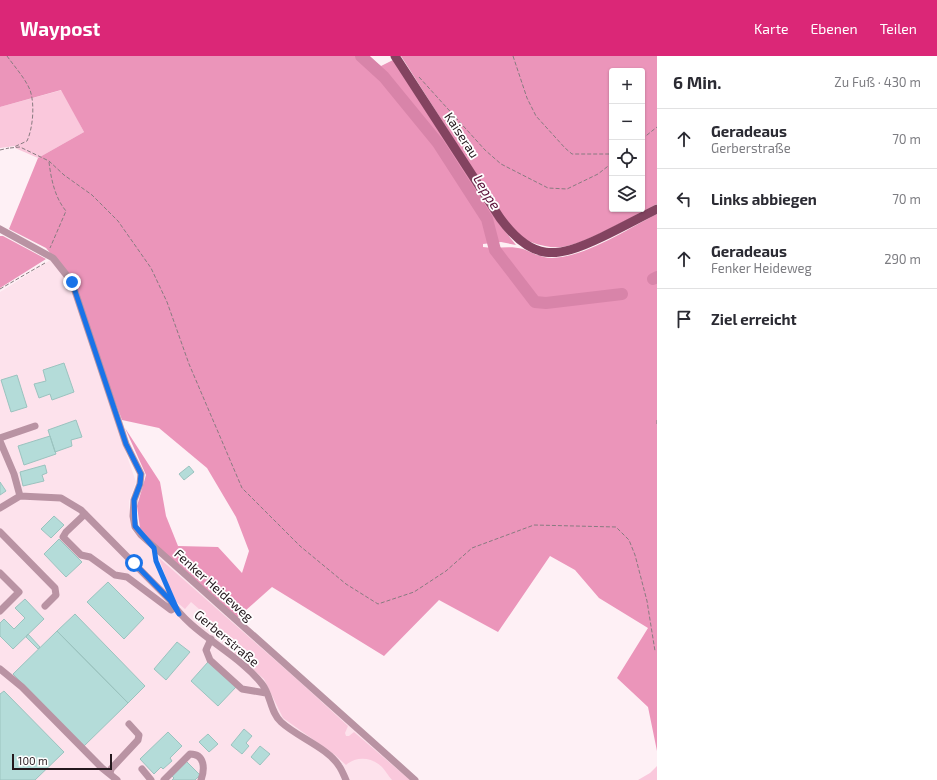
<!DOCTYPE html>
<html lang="de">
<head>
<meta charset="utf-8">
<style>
  :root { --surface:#fff; --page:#f2f2f3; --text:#2b2b33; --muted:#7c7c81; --line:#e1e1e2; --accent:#db2777 }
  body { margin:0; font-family:"Exo 2",sans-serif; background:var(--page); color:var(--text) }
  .controls { position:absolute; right:12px; top:12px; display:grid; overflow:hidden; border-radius:4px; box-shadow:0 1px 3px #0004 }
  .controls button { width:36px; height:36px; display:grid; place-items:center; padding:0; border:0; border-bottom:1px solid var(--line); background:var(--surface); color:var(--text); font:20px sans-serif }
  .scale { position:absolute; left:12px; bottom:10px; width:100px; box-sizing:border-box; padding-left:4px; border:2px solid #24181d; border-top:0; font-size:11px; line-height:14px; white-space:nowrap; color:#24181d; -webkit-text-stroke:3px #fff; paint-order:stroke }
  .stop { position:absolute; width:12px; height:12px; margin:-9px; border:3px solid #1a73e8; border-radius:50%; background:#fff }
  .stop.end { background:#1a73e8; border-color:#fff; box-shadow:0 1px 4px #0008 }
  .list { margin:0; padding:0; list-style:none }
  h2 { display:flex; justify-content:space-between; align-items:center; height:52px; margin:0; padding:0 16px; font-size:17px }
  h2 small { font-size:13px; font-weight:400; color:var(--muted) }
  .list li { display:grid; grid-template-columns:26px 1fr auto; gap:12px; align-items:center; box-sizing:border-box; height:60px; padding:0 16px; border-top:1px solid var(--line) }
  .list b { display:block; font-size:15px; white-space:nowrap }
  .list p { margin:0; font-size:13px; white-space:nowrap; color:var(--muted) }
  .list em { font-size:13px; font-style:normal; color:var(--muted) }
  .icon { flex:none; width:22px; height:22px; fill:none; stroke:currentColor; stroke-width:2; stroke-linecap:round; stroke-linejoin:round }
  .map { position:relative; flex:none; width:657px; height:724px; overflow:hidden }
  header { display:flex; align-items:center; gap:24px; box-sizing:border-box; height:56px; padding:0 20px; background:var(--accent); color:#fff }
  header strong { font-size:19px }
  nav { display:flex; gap:22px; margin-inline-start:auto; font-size:14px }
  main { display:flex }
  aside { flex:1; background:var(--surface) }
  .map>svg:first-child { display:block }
  .built { fill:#fde2ec }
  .green { fill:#fac8dc }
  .forest { fill:#eb95ba; fill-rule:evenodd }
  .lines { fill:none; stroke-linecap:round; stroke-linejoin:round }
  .river { stroke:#d884a9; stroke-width:12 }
  .building { fill:#b4dcd9; stroke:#9bc3bf }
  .path { stroke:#887b80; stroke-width:1; stroke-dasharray:4 2; stroke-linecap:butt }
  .minor { stroke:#b993a3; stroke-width:7 }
  .major { stroke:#834360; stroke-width:9 }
  .route { stroke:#1a73e8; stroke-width:5 }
  .labels { text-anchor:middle; stroke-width:3.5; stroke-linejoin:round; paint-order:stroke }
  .street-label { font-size:13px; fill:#24181d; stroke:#fff }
  .water-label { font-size:14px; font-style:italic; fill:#590e37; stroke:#fff }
</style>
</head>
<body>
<header>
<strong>Waypost</strong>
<nav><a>Karte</a><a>Ebenen</a><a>Teilen</a></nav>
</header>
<main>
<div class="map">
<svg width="657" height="724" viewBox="0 0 657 724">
  <rect width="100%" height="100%" fill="#fef0f5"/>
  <path class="built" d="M52 203 71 227 90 292 136 426 129 445 131 473 151 493 411 724H0V236Z"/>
  <path class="green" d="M62 34 84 76 38 102 15 92V90L0 92V51Z
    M159 502 300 626 348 670 345 677 346 680H349L354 676 410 724H392C388 720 386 715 382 711 372 701 356 700 346 709L335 699 283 662 264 623 193 560 199 553 191 546 185 553 174 544Z
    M657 710V724H638L650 717Z"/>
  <path class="forest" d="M0 0H367L381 10 393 4 497 165 516 189 501 186 483 188V191C496 193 511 189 523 193 533 197 541 202 552 202 586 201 627 173 657 158V695L648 651 617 622 648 572 599 542 575 514 550 500 498 576 439 544 384 600 272 531 237 562 155 491 140 472 137 450 146 419 125 372 160 426 166 460 178 490 218 491 242 517 249 495 236 461 207 412 159 372 122 364 95 292 75 226 46 192 9 173 38 102 84 76 61 34 0 51Z
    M401 0H657V148C631 161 588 187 562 191 552 192 541 190 531 186 519 181 511 169 502 159ZM612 15H642V153H612Z
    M0 180H3L46 203 0 232Z"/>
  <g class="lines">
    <path class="river" d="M361 0 384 21 438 87 487 163 495 194 535 246 546 247 622 238
      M653 223 657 221"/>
  </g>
  <path class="building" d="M64 307 74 336 52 344 50 338 39 342 34 328 46 325 43 314Z
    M17 319 27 351 11 356 1 324Z
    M76 364 82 381 71 384 72 390 55 396 48 374Z
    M50 380 56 398 24 409 18 390Z
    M45 409 47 417 42 419 44 425 23 430 20 416Z
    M189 410 194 416 184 424 179 418Z
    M0 426 6 435 0 439Z
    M54 460 64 469 51 482 41 473Z
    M59 483 82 506 66 521 44 498Z
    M108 526 144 562 124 583 87 546Z
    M25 543 44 563 13 593 0 580V567L4 563 14 573 25 562 15 552Z
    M75 558 145 630 128 647 57 575Z
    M57 575 128 647 83 691 13 618Z
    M28 578 40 591 38 593 26 581Z
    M177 586 190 596 166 624 154 613Z
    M208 606 236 631 218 650 191 625Z
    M4 635 64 696 35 724H0V638Z
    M244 673 252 680 246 687 249 690 242 698 231 689Z
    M168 676 182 690 170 702 172 705 163 713 161 711 154 718 140 703Z
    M208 678 218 688 209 696 199 686Z
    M260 690 270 698 260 709 251 701Z
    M185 704 200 719 195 724H172L174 722 170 718Z"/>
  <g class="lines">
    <path class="path" d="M7 0C14 10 25 22 30 34 35 48 33 72 27 85L14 91
      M513 0 527 42 536 60 565 92 572 98H612
      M419 21 485 94 501 108 548 132 567 133 598 118 612 107
      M642 83 657 71
      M10 92 20 91 49 105 64 119 92 139 118 165 151 212 167 246 189 308 242 432 300 490 346 528 378 548 414 536 446 515 472 492 534 469 616 471 629 484 635 499 647 545 655 595
      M0 94 9 92
      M49 106C51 123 55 142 66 155L50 192
      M0 233 45 207
      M657 364V369
      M156 502 167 531"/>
    <path class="minor" d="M0 173 53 202 72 226 126 388 141 418 140 428 134 444 133 460 135 471 141 479 415 724
      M0 382 35 370
      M0 385 14 418 20 440
      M0 452 20 440 61 442 81 454 170 544C191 578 237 596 262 628 271 639 270 656 281 666 297 681 328 692 339 710 342 714 344 720 346 724
      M85 458 66 476 63 481 81 499 90 501 115 519 127 521 171 554 174 552
      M0 476 55 532 56 539 45 550
      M0 517 19 536 0 555
      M211 583 206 594 210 604 242 633 266 637
      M0 613 22 631 102 712 117 724
      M142 713 151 724
      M110 718 111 713 138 684 139 679 129 668
      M164 724 190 698C205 698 205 713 201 724"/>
    <path class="major" d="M395 0 500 162C532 206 556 203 602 181 621 172 639 162 657 153"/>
  </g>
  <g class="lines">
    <path class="route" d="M72 226 126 388 141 418 140 428 134 444 135 470 154 492 156 505 179 558 170 544 134 507"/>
  </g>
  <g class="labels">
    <g class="street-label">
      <text transform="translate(462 79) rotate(57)" y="5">Kaiserau</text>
      <text transform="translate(214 529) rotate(42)" y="5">Fenker Heideweg</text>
      <text transform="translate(227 582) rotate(40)" y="5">Gerberstraße</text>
    </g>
    <g class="water-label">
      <text transform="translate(487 136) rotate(58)" y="5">Leppe</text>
    </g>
  </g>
</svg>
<div class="controls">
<button>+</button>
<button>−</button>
<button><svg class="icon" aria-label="locate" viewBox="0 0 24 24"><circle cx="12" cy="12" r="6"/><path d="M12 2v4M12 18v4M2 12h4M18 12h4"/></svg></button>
<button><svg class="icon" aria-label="layers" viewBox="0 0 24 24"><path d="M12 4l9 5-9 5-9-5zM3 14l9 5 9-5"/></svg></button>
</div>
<div class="scale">100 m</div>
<div class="stop" style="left:134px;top:507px"></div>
<div class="stop end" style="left:72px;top:226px"></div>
</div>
<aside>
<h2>6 Min.<small>Zu Fuß · 430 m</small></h2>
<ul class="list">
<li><svg class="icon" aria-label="ahead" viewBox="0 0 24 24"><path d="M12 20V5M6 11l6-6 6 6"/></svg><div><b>Geradeaus</b><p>Gerberstraße</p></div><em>70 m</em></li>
<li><svg class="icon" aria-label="left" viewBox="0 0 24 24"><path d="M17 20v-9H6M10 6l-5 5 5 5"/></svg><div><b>Links abbiegen</b></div><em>70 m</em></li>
<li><svg class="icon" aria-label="ahead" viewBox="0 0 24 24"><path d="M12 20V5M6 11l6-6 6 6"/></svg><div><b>Geradeaus</b><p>Fenker Heideweg</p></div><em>290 m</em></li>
<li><svg class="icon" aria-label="arrive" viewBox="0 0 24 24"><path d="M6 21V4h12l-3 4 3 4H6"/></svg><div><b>Ziel erreicht</b></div></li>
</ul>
</aside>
</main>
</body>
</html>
